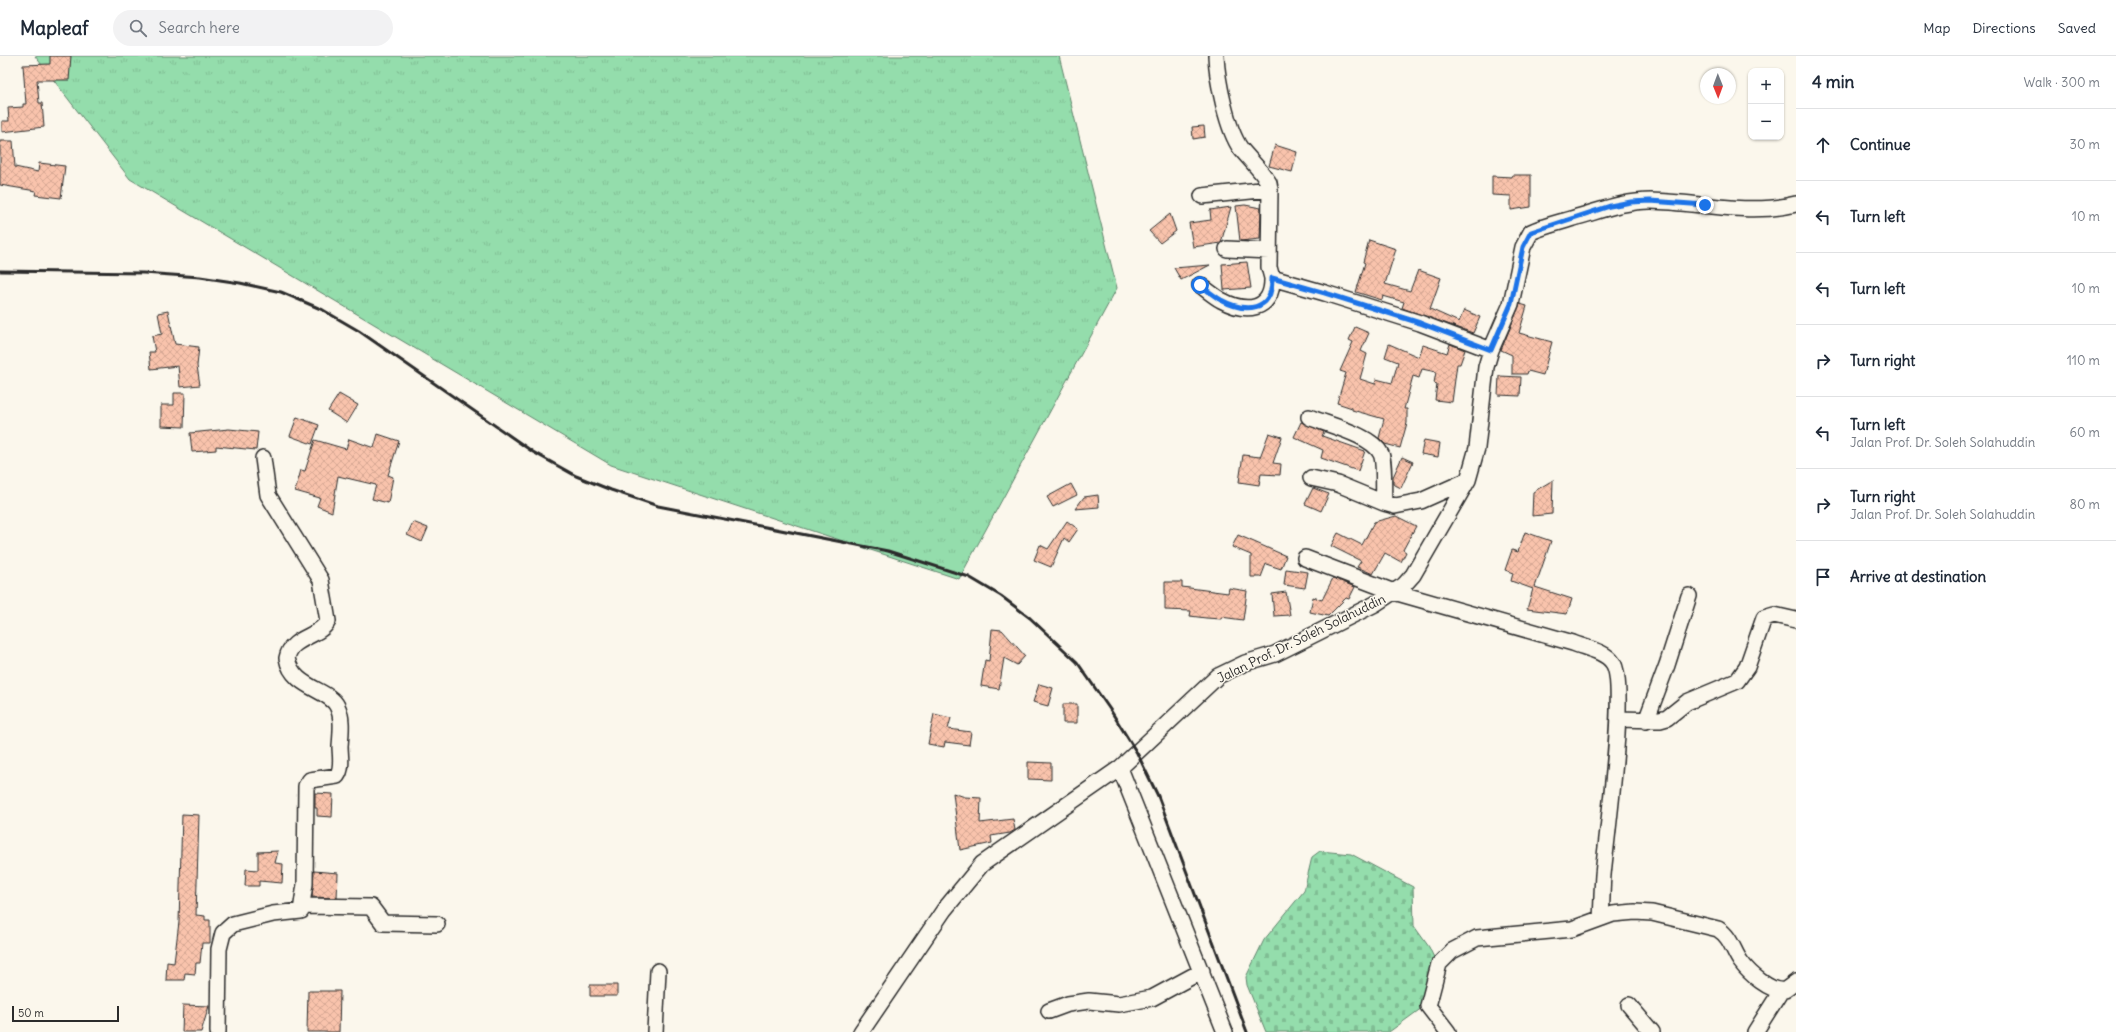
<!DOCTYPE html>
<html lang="en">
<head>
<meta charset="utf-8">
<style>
  :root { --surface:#fff; --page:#f2f2f3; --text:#1f2937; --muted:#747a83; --line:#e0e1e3 }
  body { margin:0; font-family:Delius,sans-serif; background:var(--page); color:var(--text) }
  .controls { position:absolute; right:12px; top:12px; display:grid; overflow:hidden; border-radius:8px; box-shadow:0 1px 3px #0004 }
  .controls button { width:36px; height:36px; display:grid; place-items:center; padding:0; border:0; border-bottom:1px solid var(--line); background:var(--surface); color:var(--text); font:20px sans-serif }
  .compass { position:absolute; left:1700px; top:12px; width:36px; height:36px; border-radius:50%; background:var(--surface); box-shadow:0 1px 3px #0004; rotate:179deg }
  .scale { position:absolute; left:12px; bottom:10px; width:107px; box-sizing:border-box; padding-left:4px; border:2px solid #2b2b2b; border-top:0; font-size:11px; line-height:14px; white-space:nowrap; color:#2b2b2b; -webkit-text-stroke:3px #fbf7ec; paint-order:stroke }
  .stop { position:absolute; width:12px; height:12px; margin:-9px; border:3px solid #1a73e8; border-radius:50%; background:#fff }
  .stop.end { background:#1a73e8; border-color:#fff; box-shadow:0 1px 4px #0008 }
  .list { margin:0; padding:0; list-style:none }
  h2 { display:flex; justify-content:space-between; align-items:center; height:52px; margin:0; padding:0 16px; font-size:17px }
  h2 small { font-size:13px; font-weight:400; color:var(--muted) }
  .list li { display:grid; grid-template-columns:26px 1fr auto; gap:12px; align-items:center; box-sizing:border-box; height:72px; padding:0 16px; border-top:1px solid var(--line) }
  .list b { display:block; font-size:15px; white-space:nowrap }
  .list p { margin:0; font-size:13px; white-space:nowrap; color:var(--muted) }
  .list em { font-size:13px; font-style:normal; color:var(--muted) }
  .icon { flex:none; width:22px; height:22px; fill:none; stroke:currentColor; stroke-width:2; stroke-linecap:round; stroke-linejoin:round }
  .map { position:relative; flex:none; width:1796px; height:976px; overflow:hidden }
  header { display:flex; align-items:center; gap:24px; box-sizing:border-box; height:56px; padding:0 20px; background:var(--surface); border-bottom:1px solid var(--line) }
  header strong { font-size:19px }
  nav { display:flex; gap:22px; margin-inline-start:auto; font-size:14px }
  .search { width:280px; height:36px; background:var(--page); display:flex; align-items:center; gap:10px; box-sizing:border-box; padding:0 14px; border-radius:22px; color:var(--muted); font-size:15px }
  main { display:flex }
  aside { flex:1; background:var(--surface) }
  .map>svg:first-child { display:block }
  .grass { fill:url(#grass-tufts); stroke:#60846c }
  .cemetery { fill:url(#cemetery-stones); stroke:#60846c }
  .building { fill:url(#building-cross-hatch); stroke:#2b2b2b }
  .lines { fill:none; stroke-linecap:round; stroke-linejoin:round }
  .minor-casing { stroke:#2b2b2b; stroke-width:18 }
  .minor { stroke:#fbf7ec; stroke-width:15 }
  .rail { stroke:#2b2b2b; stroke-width:3 }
  .route { stroke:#1a73e8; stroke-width:5 }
  .labels { text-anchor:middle; stroke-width:3; stroke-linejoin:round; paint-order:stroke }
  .street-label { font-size:13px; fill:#2b2b2b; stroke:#fbf7ec }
</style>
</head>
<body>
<header>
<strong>Mapleaf</strong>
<div class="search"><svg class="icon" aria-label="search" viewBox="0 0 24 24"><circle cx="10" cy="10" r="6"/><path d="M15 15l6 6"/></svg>Search here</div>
<nav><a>Map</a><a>Directions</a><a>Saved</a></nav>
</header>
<main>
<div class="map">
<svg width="1796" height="976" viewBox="0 0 1796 976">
  <defs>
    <pattern id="grass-tufts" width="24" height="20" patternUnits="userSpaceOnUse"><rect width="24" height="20" fill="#94ddac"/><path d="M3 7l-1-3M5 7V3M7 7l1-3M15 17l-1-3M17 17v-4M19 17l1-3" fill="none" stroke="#80be94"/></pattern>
    <pattern id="cemetery-stones" width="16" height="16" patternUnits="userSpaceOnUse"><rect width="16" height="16" fill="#94ddac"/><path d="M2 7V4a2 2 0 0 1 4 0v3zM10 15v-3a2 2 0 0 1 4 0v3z" fill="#80be94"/></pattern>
    <pattern id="building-cross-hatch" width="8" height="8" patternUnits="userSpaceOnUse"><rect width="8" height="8" fill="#f9c3ac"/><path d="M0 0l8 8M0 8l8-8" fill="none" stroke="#d6a894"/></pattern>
  </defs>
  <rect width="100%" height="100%" fill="#fbf7ec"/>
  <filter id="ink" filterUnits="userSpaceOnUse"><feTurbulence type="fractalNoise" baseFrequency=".025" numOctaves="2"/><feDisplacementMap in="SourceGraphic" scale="8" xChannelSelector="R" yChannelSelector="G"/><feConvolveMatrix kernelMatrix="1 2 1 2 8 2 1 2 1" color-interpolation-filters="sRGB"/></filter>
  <g filter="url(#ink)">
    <path class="grass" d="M35 0H1059L1117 232 959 523 611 409 130 123Z"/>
    <path class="cemetery" d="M1320 795 1351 798 1413 831 1414 870 1429 891 1437 908 1426 949 1389 976H1266L1247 929 1246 921 1264 884 1304 835 1312 801Z"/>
    <path class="building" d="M50 0H71L69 24H37L39 47H42L44 71 2 76V65H9L8 52 23 51V48H26L23 9 50 8Z
      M1204 70 1205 81 1193 83 1192 71Z
      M0 85H13L15 111 38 116 39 107 65 110 61 142 35 139 36 135 0 129Z
      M1275 89 1297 96 1292 116 1269 110Z
      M1512 119H1531V151L1511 154V140L1492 139V120L1512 121Z
      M1245 149 1261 152 1260 183 1240 185 1236 150Z
      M1231 151 1221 187 1193 191 1189 167 1211 164 1210 154Z
      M1170 158 1176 175 1160 187 1149 175Z
      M1369 184 1396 193 1385 228 1410 235 1418 214 1441 222 1430 253 1459 266 1464 254 1480 261 1473 277 1402 252 1404 246 1383 240 1382 244 1356 236 1365 207 1363 206Z
      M1247 206 1251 232 1224 234 1222 208Z
      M1210 209 1181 224 1174 212Z
      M1520 248 1527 250 1519 277 1552 286 1543 319 1528 315 1527 318H1512V299L1501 294Z
      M168 255 175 288 199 291 197 310 200 329 180 331 178 310 151 313 149 296H155L152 280 162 278 158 257Z
      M1355 271 1369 277 1361 295 1367 298 1360 323 1375 328 1376 323 1392 327 1398 306 1385 301 1389 288 1419 301 1423 289 1447 297 1450 288 1465 294 1460 308H1457L1452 346 1435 344 1437 328 1434 327 1436 316 1422 313 1419 322 1413 320 1404 353H1407V367L1400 392 1385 388 1379 382 1384 363 1352 354V352L1337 347 1346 317 1340 315 1353 286 1349 284Z
      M1499 320 1521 321 1520 340 1498 339Z
      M174 337H185L184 371 161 370V349H174Z
      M339 338 358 349 347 367 328 355Z
      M297 361 319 369 312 388 290 380Z
      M1301 366 1324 376 1322 380 1365 395 1358 415 1321 402 1323 394 1294 381Z
      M229 373 258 376 256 394 216 390V394L192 396 190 377Z
      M1269 377 1282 381 1273 407 1281 408 1280 419 1261 418 1259 429 1239 426 1243 399 1260 401Z
      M378 378 399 385 388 419 393 421 388 447 372 443 376 429 338 420 332 456 317 450 320 442 295 435 301 414 305 415 315 384 346 393 349 383 374 392Z
      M1424 384 1440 387 1438 401 1421 398Z
      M1402 401 1413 406 1401 432 1393 428V421Z
      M1553 424 1552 458 1532 460 1533 436Z
      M1071 428 1077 439 1053 451 1047 441Z
      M1313 432 1329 438 1321 455 1305 448Z
      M1098 439 1099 451 1075 453 1084 441Z
      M1396 460 1416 470 1403 494 1406 496 1401 506 1385 497 1373 518 1357 511 1361 505 1331 490 1338 477 1362 489 1374 466Z
      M1067 465 1078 473 1069 486 1064 482 1051 511 1034 504 1040 489 1048 493Z
      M413 466 428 472 422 486 407 479Z
      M1525 476 1551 485 1535 531 1572 543 1567 558 1527 553 1533 533 1511 525 1513 517 1505 514 1512 494 1518 496Z
      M1238 479 1286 500 1281 513 1266 508 1261 521H1251V499L1232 491Z
      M1286 513 1308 516 1305 532 1284 529Z
      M1333 522 1355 531 1349 543 1346 542 1328 560 1310 556 1313 541 1322 544Z
      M1165 526H1182V531L1228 537 1229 532 1247 535 1243 564 1221 561V563L1206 562 1190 560 1191 555 1165 554Z
      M1286 536 1290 559 1274 560 1272 538Z
      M992 573 1002 574 1025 600 1017 609 1004 602 999 633 981 630 985 604 989 605Z
      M1039 628 1053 632 1048 650 1033 646Z
      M1063 648H1077V667H1063Z
      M934 658 951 662 948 673 971 676 969 689 945 686 944 691 928 688Z
      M1028 706 1051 707V724L1028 723Z
      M315 737 333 738 332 761 317 760V752H315Z
      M953 737 965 741 981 742 980 767 1013 763 1015 774 1010 777 991 780 992 787 960 794Z
      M182 758 199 759 196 859 205 860V864H210V887H202L200 907H196L195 918 185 917 184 924H166L167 906 174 907 179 866Z
      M278 795 275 807 283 808 282 827 259 825V830H245L246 813 258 814V796Z
      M314 815 338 817 337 842 312 841Z
      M590 929H617V940H590Z
      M308 935H340L339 976H307Z
      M183 949 209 950 201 976H182Z"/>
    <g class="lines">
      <defs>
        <path id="minor" d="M1216 0C1217 24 1227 74 1241 93 1250 104 1261 114 1269 127L1270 133 1269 211 1272 222 1325 237 1420 267 1491 294
          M1202 140 1270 133
          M1227 193 1269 195
          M1200 229C1207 234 1214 240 1221 244 1245 257 1273 256 1272 222
          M1309 361C1328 369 1372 379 1381 398 1385 406 1383 436 1384 447
          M1311 422 1338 428 1384 447 1395 450 1421 445 1468 424
          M1305 502 1394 536 1573 587C1585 592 1605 595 1613 607 1628 629 1606 784 1603 819 1602 833 1602 848 1601 862
          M1618 663 1660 664 1667 662 1687 646 1737 625 1747 611 1764 562 1774 559 1796 564
          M1646 665 1667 609 1689 540
          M1120 712 1225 976
          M303 850 371 851 383 867 437 868
          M1629 949 1652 976
          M1049 955 1068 948 1089 945 1119 948 1152 942 1202 915
          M218 976 219 893 223 877 233 868 273 858 301 855 305 828 306 730 310 724 337 720C343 712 340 699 340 690 341 677 343 661 337 650 329 633 292 632 287 602 291 580 319 582 328 565L321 524 268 439 263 402
          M655 976 658 915
          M861 976 944 854 982 808 1120 712 1218 620 1245 607 1275 598 1375 548 1404 529 1413 519 1468 424 1477 392 1486 311 1491 294 1511 248 1523 191 1531 176C1546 169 1562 166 1577 161 1602 154 1625 145 1651 145 1699 146 1749 160 1796 148
          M1448 976 1428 950 1439 908 1452 895 1477 882 1572 873 1613 858 1635 856 1652 857 1718 873C1731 881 1733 895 1741 906 1749 917 1771 937 1785 934L1796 926
          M1755 976 1781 935"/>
      </defs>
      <use href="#minor" class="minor-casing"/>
      <use href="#minor" class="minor"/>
      <path class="rail" d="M0 215 143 217 200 221 240 227 281 236 323 254 359 275 533 396 576 420 611 434 658 450 888 495 969 521 1001 540 1030 562 1077 606 1111 655 1137 697 1158 740 1247 976"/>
    </g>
  </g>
  <g class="lines" filter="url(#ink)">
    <path class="route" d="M1200 229C1207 234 1214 240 1221 244 1245 257 1273 256 1272 222L1325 237 1420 267 1491 294 1511 248 1523 191 1531 176 1610 150 1631 146 1650 145 1705 149"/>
  </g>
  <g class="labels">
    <g class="street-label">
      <text transform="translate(1301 582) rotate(-26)" y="5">Jalan Prof. Dr. Soleh Solahuddin</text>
    </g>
  </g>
</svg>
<div class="controls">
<button>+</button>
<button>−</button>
</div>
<svg class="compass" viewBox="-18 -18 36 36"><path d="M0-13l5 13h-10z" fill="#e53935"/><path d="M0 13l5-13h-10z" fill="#747a83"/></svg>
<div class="scale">50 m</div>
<div class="stop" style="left:1200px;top:229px"></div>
<div class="stop end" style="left:1705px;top:149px"></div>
</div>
<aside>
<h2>4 min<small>Walk · 300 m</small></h2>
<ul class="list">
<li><svg class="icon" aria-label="ahead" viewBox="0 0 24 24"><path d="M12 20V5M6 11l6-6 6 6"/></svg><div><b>Continue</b></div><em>30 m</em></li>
<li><svg class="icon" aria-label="left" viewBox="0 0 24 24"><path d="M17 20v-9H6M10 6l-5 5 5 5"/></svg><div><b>Turn left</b></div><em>10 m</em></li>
<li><svg class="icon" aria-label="left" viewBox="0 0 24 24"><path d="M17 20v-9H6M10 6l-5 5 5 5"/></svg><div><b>Turn left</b></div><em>10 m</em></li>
<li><svg class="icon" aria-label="right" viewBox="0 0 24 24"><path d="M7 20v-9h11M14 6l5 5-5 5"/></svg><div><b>Turn right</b></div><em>110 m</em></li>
<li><svg class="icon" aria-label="left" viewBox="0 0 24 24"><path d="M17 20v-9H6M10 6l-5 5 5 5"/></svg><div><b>Turn left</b><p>Jalan Prof. Dr. Soleh Solahuddin</p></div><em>60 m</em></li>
<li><svg class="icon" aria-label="right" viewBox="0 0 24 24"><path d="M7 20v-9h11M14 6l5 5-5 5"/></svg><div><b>Turn right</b><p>Jalan Prof. Dr. Soleh Solahuddin</p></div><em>80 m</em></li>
<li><svg class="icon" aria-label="arrive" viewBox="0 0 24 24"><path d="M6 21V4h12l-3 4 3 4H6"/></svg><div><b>Arrive at destination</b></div></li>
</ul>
</aside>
</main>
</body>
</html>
